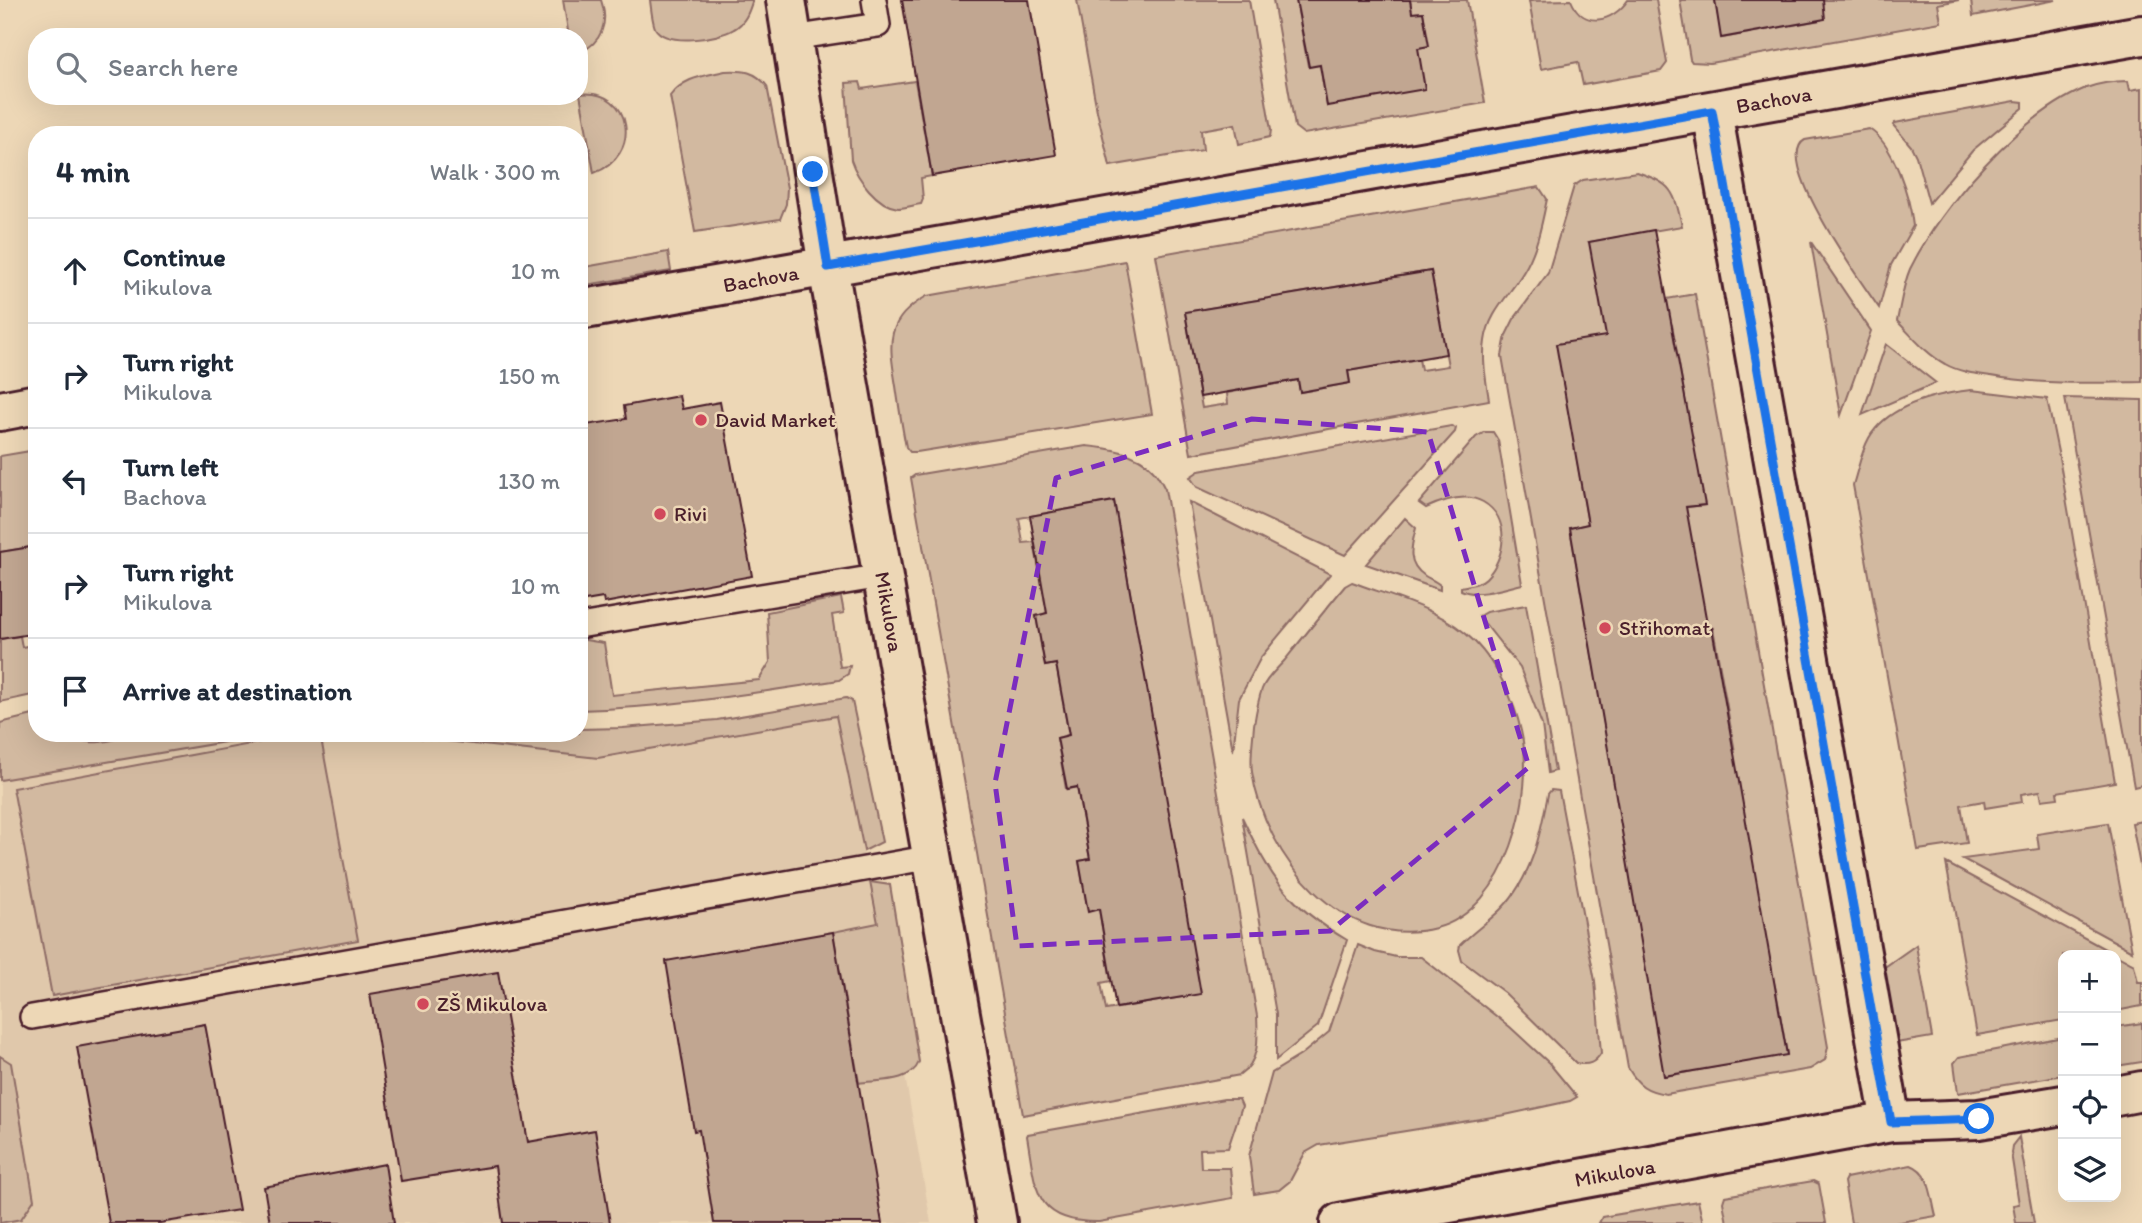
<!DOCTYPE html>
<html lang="en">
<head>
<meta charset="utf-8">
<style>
  :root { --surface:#fff; --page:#f6f6f7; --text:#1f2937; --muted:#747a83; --line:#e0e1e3 }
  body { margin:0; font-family:Itim,sans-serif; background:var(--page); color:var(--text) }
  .controls { position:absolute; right:21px; bottom:21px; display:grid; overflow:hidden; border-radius:14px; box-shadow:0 7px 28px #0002 }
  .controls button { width:63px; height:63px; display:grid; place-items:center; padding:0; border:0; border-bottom:2px solid var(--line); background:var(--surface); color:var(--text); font:35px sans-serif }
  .stop { position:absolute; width:21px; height:21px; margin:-16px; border:5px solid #1a73e8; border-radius:50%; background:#fff }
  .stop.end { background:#1a73e8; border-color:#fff; box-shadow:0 2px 7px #0008 }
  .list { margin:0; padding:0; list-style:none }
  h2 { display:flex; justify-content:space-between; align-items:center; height:91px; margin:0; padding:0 28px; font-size:30px }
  h2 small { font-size:23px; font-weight:400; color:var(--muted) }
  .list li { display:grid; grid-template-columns:46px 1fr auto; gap:21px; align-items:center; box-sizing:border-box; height:105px; padding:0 28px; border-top:2px solid var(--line) }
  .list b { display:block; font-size:26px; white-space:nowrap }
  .list p { margin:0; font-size:23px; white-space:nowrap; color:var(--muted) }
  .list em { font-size:23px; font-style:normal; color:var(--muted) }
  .icon { flex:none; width:38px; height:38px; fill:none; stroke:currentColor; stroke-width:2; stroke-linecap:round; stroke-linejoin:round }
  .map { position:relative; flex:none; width:2142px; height:1223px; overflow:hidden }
  .search { position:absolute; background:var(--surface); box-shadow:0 7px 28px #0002; left:28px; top:28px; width:560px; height:77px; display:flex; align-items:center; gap:18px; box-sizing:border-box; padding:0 24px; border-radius:28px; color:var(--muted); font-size:26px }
  .panel { position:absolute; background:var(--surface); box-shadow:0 7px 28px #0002; left:28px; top:126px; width:560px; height:616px; border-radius:28px }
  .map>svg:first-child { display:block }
  .built { fill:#e0c8ab }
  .green { fill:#d2b9a0; stroke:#8e6c66; stroke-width:2; fill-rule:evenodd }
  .building { fill:#c1a691; stroke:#4a1f2b; stroke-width:2 }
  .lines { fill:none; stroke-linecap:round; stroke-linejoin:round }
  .service-casing { stroke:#4a1f2b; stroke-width:28 }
  .minor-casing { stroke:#4a1f2b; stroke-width:44 }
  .service { stroke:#edd7b6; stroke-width:23 }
  .minor { stroke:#edd7b6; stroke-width:38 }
  .route { stroke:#1a73e8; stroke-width:9 }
  .marked { fill:none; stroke:#7b2cbf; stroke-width:5; stroke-dasharray:14 9; stroke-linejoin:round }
  .poi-dot { fill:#d1495b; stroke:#edd7b6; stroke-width:2.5 }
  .labels { text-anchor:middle; stroke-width:5; stroke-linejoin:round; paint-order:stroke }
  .street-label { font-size:21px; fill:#4a1f2b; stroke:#edd7b6 }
  .poi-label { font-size:21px; fill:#4a1f2b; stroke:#edd7b6; text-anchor:start }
</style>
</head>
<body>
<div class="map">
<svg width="2142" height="1223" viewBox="0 0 2142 1223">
  <rect width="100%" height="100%" fill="#edd7b6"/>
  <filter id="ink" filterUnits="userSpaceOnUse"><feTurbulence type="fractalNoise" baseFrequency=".0143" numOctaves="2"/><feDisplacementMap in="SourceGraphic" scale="14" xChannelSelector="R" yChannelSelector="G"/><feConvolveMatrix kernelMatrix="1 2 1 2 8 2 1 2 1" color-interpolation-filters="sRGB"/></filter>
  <g filter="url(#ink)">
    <path class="built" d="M836 716 878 923 833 932 859 1083 905 1076 931 1223H0V780L278 733H374L598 758Z"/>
    <path class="green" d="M563 0H601C609 22 602 43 579 53V37H569Z
      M650 0H752V2C749 12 745 23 734 29 718 39 666 47 655 28 652 20 651 8 650 0Z
      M1077 0H1249L1271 130 1270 137 1239 144 1235 124 1201 130 1203 150 1110 166 1097 111Z
      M1273 0H1296L1308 66 1320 65 1327 106 1418 48 1428 46 1423 12 1412 13 1410 0H1467L1485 103 1304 134 1295 127Z
      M1571 0C1583 30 1613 22 1628 0H1656L1667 63 1661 71 1583 85 1578 62 1541 69 1529 1Z
      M1680 0H1715L1722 38 1821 20 1818 0H1959L1938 4 1941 22 1710 63 1692 62 1690 59Z
      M1971 0H2056L1973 16Z
      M725 71C744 70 755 71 767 86L787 188 786 204 780 219 695 232 670 96C684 77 704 76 725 71Z
      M915 81 932 176 921 178 923 199 921 204C914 205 905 208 898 208 877 206 857 178 851 160L846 83 860 82 862 89Z
      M2128 81 2130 90 2142 88V382C2091 383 2042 385 1991 376 1976 374 1959 372 1945 364 1926 354 1912 336 1897 321 1901 303 1903 285 1910 269 1941 206 2020 115 2086 88 2100 83 2113 81 2128 81Z
      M580 94C634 88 642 157 594 173Z
      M2015 101 2023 102V108L1973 150 1929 203 1916 156 1911 146 1893 125 1895 123Z
      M1869 129C1894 144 1910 198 1913 226L1891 265 1879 308C1864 286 1771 158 1805 140Z
      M1637 172C1672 184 1674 190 1682 226L1589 242 1667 299 1695 294 1828 1047 1825 1060 1810 1069 1666 1094C1646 1091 1638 1085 1628 1068L1502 356 1506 335 1514 319 1548 273 1574 186 1583 180ZM1672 325 1704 505 1686 507 1697 631 1713 628 1735 752 1722 755 1776 991 1787 1054 1665 1076 1570 528 1588 524 1557 345Z
      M1539 187 1547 199C1542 223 1537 250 1524 271 1510 295 1489 312 1485 341 1482 360 1486 380 1489 400L1191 454 1156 255ZM1431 271 1448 366 1421 370 1419 359 1348 371 1350 383 1300 392 1298 380 1227 393 1228 404 1202 408 1185 312Z
      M1811 242 1871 331 1841 415Z
      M668 252 671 271 586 285 579 277V268Z
      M1125 261 1152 414 917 452H910L906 447C902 427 899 407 896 386 889 343 884 320 927 296Z
      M1886 344 1936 383 1862 415Z
      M1971 390 2047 399 2059 457 2115 782 2057 792 2058 798 2042 800 2040 791 2021 794 2022 802 1985 808 1984 801 1961 805 1967 843 1918 850 1853 485C1858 470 1861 452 1869 438 1888 405 1936 394 1971 390Z
      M2065 398 2142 400V785L2134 787Z
      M1451 426 1456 428 1455 432 1345 555 1197 487 1190 477 1199 471Z
      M1485 432H1493L1498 440 1522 584C1505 588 1477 598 1461 590V587C1470 585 1480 584 1486 578 1506 558 1511 518 1483 502 1466 492 1443 500 1426 508L1419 503 1476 437Z
      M1086 446C1108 448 1137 452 1153 470 1158 475 1162 483 1165 489L1257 1016C1258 1038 1260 1061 1240 1075L1023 1115 911 478 915 475ZM1114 501 1200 994 1106 1010 1101 983 1111 981 1099 909 1088 911 1079 861 1090 859 1077 787 1066 789 1057 738 1069 735 1056 664 1045 666 1036 616 1047 613 1034 542 1023 543 1019 518Z
      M36 450 37 546 0 552V456Z
      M1189 502 1330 574 1261 657 1239 699 1233 751Z
      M1405 518 1416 528C1411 547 1406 563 1425 576 1430 579 1436 581 1440 585V590L1366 564Z
      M1352 582C1394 598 1443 609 1475 642 1497 665 1514 699 1521 731 1536 794 1508 909 1436 928 1342 952 1265 857 1252 772 1250 757 1253 740 1254 725 1256 713 1258 700 1262 689 1266 678 1278 668 1285 660 1305 635 1325 610 1345 586Z
      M841 597 844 613 832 615 840 667 850 666 848 674 839 680C753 693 667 708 579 710V639L604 643 612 695 759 680 770 662 767 612Z
      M1526 605 1555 771 1548 773 1542 725 1520 668 1479 616 1486 612Z
      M20 636 22 647 37 644V694L0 702V639Z
      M846 698 852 701 882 842 864 851 836 716 598 758 374 733H579V729L623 728 717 720Z
      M37 714V733C71 733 93 754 128 733H278L0 780V723Z
      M310 733H320L358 940 52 996 13 788Z
      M1551 790 1559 791 1595 981 1601 1053C1595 1063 1588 1066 1576 1063L1505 993 1462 961 1459 950 1460 945C1473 932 1488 922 1501 909 1532 878 1540 835 1548 794Z
      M1242 817C1271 878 1287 905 1347 940L1318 1026 1276 1060V1014Z
      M2142 821V877L2132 823Z
      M2108 823 2132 951 1963 859 2039 849 2037 834Z
      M1946 863 2116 955H2063V1020L1977 1035Z
      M870 882 890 885 919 1062C911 1083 878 1080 859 1083L833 932 878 923Z
      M1358 945 1375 952 1396 957H1421L1510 1027 1549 1063 1577 1097 1570 1101 1505 1115 1319 1145 1305 1153 1290 1181 1279 1190 1254 1194 1249 1156 1272 1073 1301 1055 1329 1032Z
      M1916 945 1932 1037 1896 1043 1882 969Z
      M2116 955 2134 965 2138 982H2142V1006L2116 1011Z
      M2142 1023V1062L2116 1066V1027Z
      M2063 1037V1075L1958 1093 1954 1063 1959 1057Z
      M0 1056 11 1063 34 1200 21 1219 0 1223Z
      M1224 1099H1239L1242 1106 1228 1148 1200 1149 1201 1168H1230L1233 1198 1099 1222C1033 1223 1036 1188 1027 1136L1028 1134Z
      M2019 1137 2034 1223H2016L2013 1205 2019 1204 2011 1153 2012 1146Z
      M1911 1165C1931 1172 1931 1198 1936 1216L1895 1223H1851L1844 1182 1846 1178Z
      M1813 1181 1819 1184 1826 1223H1727L1723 1202 1725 1196Z
      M1698 1201 1703 1223H1599L1602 1217Z"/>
    <path class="building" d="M902 0H1029L1056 155 932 176Z
      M1296 0H1410L1412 13 1423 12 1429 46 1418 48 1425 89 1327 106 1320 65 1309 67Z
      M1715 0H1823L1825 19 1721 38Z
      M1654 230 1705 505 1686 507 1708 629 1712 628 1787 1055 1664 1076 1570 528 1588 524 1556 344 1606 336 1589 242Z
      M1431 271 1446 354 1348 371 1350 383 1300 392 1298 380 1200 397 1185 312Z
      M679 396 682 409 720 402 752 576 604 603 603 598 579 602V426L626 419 624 406Z
      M1114 501 1201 994 1116 1008 1099 909 1088 912 1079 861 1090 859 1077 787 1067 789 1057 738 1069 735 1056 664 1045 666 1036 616 1047 613 1030 516Z
      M37 546V633L0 639V552Z
      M833 932 882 1223H714L699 1130 694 1131 666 961Z
      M498 972 528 1142 595 1130 610 1223H503L495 1166 401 1181 370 994Z
      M205 1024 239 1210 160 1223H109L77 1047Z
      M385 1164 394 1223H270L264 1187Z"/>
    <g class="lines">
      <defs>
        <path id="service" d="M792 38 878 25 874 0
          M579 626 882 576
          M32 1017 932 857"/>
        <path id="minor" d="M786 0 828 267 997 1223
          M1712 111 1891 1122
          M579 310 2142 35
          M0 411 37 404
          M2116 1096 2142 1091
          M1340 1223 1891 1122 1979 1119 2063 1105"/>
      </defs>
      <use href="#service" class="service-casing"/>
      <use href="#minor" class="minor-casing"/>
      <use href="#service" class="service"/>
      <use href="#minor" class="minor"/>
    </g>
  </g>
  <g class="lines" filter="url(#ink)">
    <path class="route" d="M813 172 828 267 1712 111 1891 1122 1979 1119"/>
  </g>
  <path class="marked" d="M1252 419 1428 432 1529 767 1330 931 1017 946 995 783 1056 478Z"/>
  <g class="poi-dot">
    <circle cx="701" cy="420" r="7"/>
    <circle cx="660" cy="514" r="7"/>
    <circle cx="1605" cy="628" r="7"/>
    <circle cx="423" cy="1004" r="7"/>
  </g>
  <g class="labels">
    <g class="street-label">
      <text transform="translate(1774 100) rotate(-10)" y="7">Bachova</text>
      <text transform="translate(761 279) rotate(-10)" y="7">Bachova</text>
      <text transform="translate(889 612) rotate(80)" y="7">Mikulova</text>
      <text transform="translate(1615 1173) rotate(-10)" y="7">Mikulova</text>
    </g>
    <g class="poi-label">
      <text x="715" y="427">David Market</text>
      <text x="674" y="521">Rivi</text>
      <text x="1619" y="635">Střihomat</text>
      <text x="437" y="1011">ZŠ Mikulova</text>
    </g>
  </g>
</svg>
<div class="controls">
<button>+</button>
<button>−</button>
<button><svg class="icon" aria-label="locate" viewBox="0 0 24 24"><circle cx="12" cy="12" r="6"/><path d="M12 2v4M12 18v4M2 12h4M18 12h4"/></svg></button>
<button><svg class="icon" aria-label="layers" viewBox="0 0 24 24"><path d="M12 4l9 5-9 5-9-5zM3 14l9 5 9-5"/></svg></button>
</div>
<div class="stop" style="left:1979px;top:1119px"></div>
<div class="stop end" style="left:813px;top:172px"></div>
<div class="search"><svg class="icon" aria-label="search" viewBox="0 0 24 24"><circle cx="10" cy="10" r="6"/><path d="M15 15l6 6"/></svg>Search here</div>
<section class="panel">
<h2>4 min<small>Walk · 300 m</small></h2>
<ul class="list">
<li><svg class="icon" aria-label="ahead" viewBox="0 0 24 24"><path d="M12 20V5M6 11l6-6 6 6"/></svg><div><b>Continue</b><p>Mikulova</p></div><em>10 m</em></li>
<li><svg class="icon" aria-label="right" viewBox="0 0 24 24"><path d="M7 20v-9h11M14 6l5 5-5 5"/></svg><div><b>Turn right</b><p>Mikulova</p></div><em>150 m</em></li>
<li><svg class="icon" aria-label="left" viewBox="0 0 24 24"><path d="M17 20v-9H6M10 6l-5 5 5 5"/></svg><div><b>Turn left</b><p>Bachova</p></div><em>130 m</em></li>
<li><svg class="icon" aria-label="right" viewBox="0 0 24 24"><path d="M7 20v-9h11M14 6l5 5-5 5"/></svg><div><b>Turn right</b><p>Mikulova</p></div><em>10 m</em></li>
<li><svg class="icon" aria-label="arrive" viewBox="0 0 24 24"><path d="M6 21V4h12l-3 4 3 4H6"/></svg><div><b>Arrive at destination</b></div></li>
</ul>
</section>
</div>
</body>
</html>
